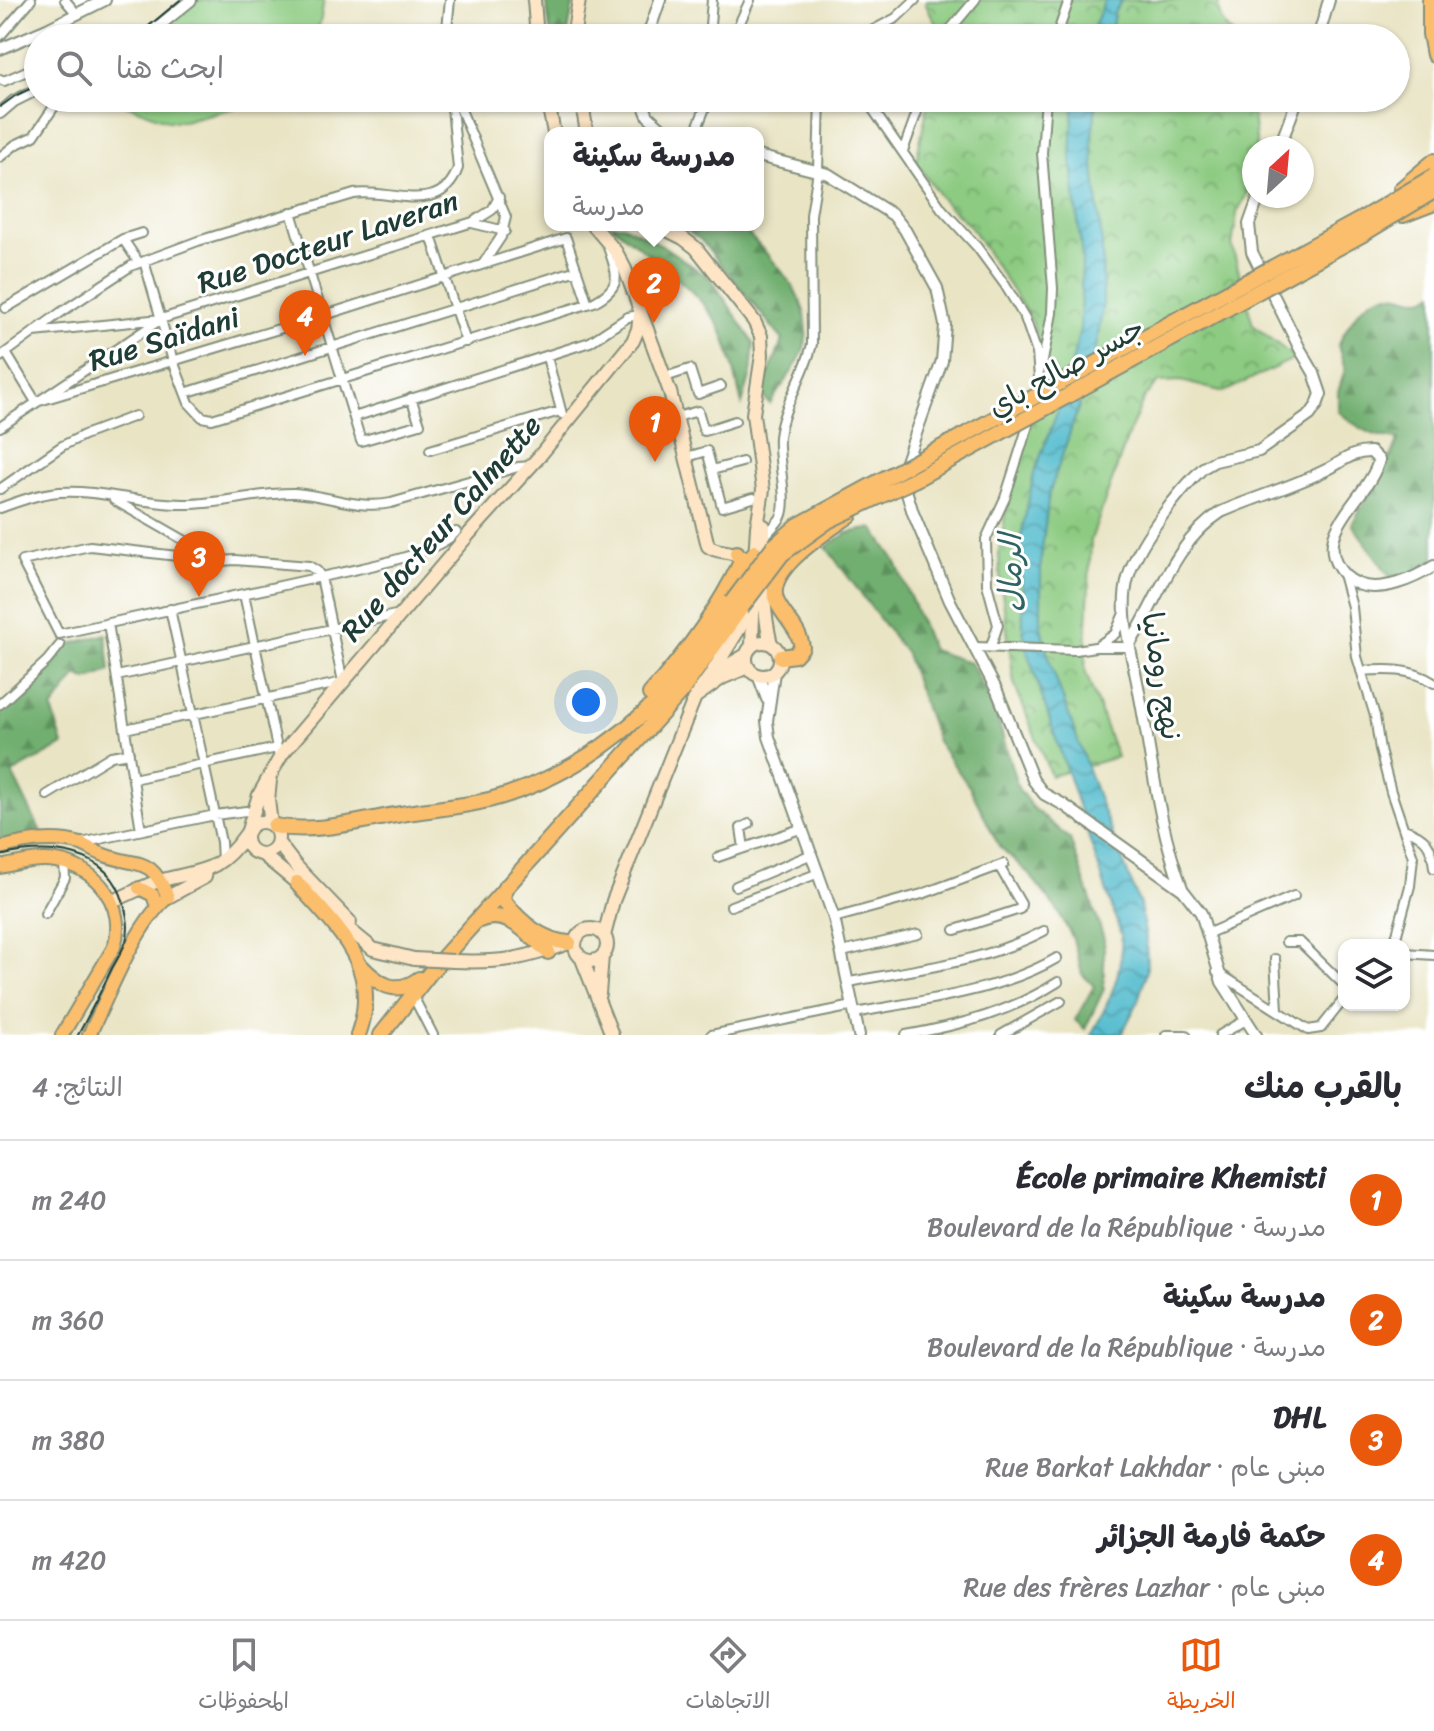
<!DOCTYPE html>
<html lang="ar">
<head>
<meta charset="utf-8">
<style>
  :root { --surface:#fff; --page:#f7f7f7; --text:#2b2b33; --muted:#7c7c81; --line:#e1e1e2; --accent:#ea580c }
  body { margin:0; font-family:Sriracha,"Playpen Sans Arabic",sans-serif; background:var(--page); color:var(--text); direction:rtl }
  .controls { position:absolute; right:24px; bottom:24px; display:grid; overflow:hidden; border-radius:16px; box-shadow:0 2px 6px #0004 }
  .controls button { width:72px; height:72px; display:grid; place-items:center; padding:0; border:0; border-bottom:2px solid var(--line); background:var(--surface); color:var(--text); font:40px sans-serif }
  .compass { position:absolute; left:1242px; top:136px; width:72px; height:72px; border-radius:50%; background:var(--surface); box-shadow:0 2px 6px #0004; rotate:26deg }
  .you { position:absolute; left:586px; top:702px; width:28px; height:28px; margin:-20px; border:6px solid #fff; border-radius:50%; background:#1a73e8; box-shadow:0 0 0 12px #1a73e833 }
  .badge { display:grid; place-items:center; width:52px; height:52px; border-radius:50%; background:var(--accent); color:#fff; font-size:26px; font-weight:700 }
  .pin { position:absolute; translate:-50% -66px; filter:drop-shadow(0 2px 4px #0008) }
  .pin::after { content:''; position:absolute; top:42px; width:28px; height:24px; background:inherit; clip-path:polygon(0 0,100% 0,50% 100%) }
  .popup { position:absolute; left:544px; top:127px; width:220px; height:104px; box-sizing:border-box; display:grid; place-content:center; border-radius:16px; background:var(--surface); filter:drop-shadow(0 2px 6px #0005); font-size:26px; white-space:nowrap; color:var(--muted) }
  .popup b { font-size:30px; color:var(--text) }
  .popup::after { content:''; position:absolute; left:50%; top:100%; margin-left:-16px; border:16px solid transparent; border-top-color:var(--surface) }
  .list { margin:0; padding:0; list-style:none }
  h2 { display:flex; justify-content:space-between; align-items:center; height:104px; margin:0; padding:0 32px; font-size:34px }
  h2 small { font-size:26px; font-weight:400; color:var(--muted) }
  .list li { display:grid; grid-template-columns:52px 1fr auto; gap:24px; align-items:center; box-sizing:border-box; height:120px; padding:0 32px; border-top:2px solid var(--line) }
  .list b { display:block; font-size:30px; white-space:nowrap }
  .list p { margin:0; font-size:26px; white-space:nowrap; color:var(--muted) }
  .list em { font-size:26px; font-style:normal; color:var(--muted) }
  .icon { flex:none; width:44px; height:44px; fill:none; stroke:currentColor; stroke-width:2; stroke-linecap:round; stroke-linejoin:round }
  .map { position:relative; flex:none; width:1434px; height:1035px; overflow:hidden; direction:ltr }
  .search { position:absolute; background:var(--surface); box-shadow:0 2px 6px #0004; left:24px; right:24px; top:24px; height:88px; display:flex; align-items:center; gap:20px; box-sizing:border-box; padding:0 28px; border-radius:44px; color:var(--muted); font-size:30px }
  .sheet { height:584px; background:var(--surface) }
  nav { display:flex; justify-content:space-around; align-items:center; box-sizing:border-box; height:112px; border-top:2px solid var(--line); background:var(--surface); font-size:22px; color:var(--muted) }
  nav a { display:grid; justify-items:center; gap:4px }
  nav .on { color:var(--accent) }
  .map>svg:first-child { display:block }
  .forest { fill:url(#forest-firs); stroke:#487652; stroke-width:2 }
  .park { fill:url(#park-crowns); stroke:#56845a; stroke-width:2 }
  .pitch { fill:#8ccb81; stroke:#56845a; stroke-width:2 }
  .water { fill:url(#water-waves); stroke:#387c80; stroke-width:2 }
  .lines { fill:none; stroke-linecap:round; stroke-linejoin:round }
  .minor-casing { stroke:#84907c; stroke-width:12 }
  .tertiary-casing { stroke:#84907c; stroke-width:14 }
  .secondary-casing { stroke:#84907c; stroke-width:16 }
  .primary-casing { stroke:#84907c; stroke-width:16 }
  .trunk-casing { stroke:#84907c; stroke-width:18 }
  .minor { stroke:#fff; stroke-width:8 }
  .tertiary { stroke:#fff; stroke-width:10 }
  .secondary { stroke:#fde5c5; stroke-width:12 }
  .primary { stroke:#fabe6d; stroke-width:12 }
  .trunk { stroke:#fabe6d; stroke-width:14 }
  .tram { stroke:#1f3d34; stroke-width:2 }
  .secondary-bridge-casing { stroke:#84907c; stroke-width:16; stroke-linecap:butt }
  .trunk-bridge-casing { stroke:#84907c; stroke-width:18; stroke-linecap:butt }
  .secondary-bridge { stroke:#fde5c5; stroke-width:12 }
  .trunk-bridge { stroke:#fabe6d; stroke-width:14 }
  .labels { text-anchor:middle; stroke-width:6; stroke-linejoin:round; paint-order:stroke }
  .street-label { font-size:30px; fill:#1f3d34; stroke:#fff }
  .water-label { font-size:32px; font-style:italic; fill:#2e6362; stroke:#fff }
</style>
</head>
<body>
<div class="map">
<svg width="1434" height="1035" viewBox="0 0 1434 1035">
  <defs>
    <pattern id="forest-firs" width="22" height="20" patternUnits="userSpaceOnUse" patternTransform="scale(2)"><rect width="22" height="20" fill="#71af6f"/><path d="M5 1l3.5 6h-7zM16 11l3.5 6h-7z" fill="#5c905c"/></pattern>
    <pattern id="park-crowns" width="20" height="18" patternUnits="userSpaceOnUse" patternTransform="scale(2)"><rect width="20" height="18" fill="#8ccb81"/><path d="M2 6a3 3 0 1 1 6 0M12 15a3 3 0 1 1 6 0" fill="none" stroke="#72a66a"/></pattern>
    <pattern id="water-waves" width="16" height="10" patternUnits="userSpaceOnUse" patternTransform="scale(2)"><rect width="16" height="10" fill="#51bbcd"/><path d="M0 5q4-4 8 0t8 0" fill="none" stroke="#4399a7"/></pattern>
  </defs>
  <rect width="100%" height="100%" fill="#fff"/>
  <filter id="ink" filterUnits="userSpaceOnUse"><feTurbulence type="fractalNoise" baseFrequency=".0125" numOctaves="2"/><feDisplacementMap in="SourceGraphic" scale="16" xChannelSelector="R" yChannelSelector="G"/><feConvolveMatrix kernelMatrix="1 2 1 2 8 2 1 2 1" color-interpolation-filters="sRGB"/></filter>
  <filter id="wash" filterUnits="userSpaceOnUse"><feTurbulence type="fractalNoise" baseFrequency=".006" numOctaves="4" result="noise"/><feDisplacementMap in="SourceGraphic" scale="32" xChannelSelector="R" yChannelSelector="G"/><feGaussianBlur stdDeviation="1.8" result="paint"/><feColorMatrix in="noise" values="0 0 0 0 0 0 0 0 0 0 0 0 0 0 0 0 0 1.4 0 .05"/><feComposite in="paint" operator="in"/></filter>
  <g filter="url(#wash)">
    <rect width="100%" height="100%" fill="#e9e4c4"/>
    <path class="forest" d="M546 0H574L567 38H551Z
      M611 225H623L662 245 711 279 754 343 751 374 742 404C736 381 732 354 722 332 704 293 645 252 611 225Z
      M679 225H740C770 259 821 301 803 351 796 369 780 387 770 404L760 394 783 340 701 240Z
      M1434 293V558L1416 572 1390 577 1352 524 1391 456 1398 439C1371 437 1358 428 1338 411V392L1345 370 1338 345C1349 324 1363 295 1391 294 1408 294 1419 306 1434 293Z
      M873 528 895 560 932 650 971 663 995 710 1018 788 1032 807 1070 839 1104 939V989L1085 1029 1075 1020 1094 986 1082 974 1073 939 1058 911 1030 875 999 846 970 788 937 741 906 654 826 547 847 533Z
      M106 634 110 671 87 680 77 675 52 709 63 745 12 773 42 834 0 841V714L60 656 63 646Z"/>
    <path class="park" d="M926 0H1223L1219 2C1216 17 1227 33 1241 38H950L941 34 925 3Z
      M929 98H1251L1257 148H1254V179L1237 213 1232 246 1253 325 1295 358 1224 392 1181 381 1159 382 1145 396 1129 433 1091 540 1085 670 1117 757 1051 776 1014 683 1000 577 999 554 1007 503 1029 429 1048 378 1032 321 970 226 944 202 916 162Z"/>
    <path class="pitch" d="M194 0H324L320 23 313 38H145Z
      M122 98H260L256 102 183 121H169L126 105Z"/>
    <path class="water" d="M1105 0H1122L1115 11 1109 38H1089Z
      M1074 98H1096L1092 145 1102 245 1103 303 1094 362 1049 494 1041 558V627L1049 659 1099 800 1140 905 1146 938 1147 971 1137 1004 1121 1035H1091C1109 1003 1124 972 1121 935L1027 651 1023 629 1021 536 1034 473 1065 392 1080 329 1082 259 1071 156Z"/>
  </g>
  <g filter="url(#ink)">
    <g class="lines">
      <defs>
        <path id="minor" d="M65 0 77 14
          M0 36 31 0
          M446 38 450 0
          M709 38 712 0
          M733 38 750 0
          M843 38 860 35
          M858 38 896 18 915 0
          M943 38 975 0
          M1056 38 1069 0
          M0 79 4 81 38 66
          M456 98 506 217 501 237 483 264
          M865 98 942 209 977 247 1005 285 1025 318 1037 353 1039 378 1036 400 1005 498 986 539 987 584 998 625 991 646
          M695 133 709 98
          M903 151 922 98
          M0 157 15 145 34 136 60 98
          M291 212 361 441 420 424 411 398
          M472 223 505 231
          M431 236 466 342
          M123 239 139 263
          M144 261 173 361 189 403 202 417 212 419 594 302C624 286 617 274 608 247
          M6 308 123 239 142 233
          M34 332 161 319 473 222 492 210 499 197
          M6 353 36 402
          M0 357 60 313 131 266 198 241 354 194C389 188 441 218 458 168L451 98
          M547 357 562 414
          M1042 366 1052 313 1053 288 1042 153 1046 98
          M665 377 690 369 698 394 721 386
          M185 393 577 270
          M36 402 322 316 566 238 588 304
          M354 417 590 342 628 317 640 315
          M677 417 698 411 704 431 735 421
          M0 427 160 320
          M430 450 560 411
          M687 457 707 451 722 507 753 498
          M712 470 742 462
          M0 489 62 446 84 435 135 416
          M114 500 217 559
          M0 508C19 501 38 494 59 492 101 489 143 505 186 504 223 504 258 492 295 493 328 495 358 510 391 503L518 467 532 466
          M765 536C770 530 777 524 781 517 789 501 777 459 779 437 783 404 805 376 812 344L811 215 818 171 820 98
          M1343 574 1352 607 1357 657 1375 716 1380 750 1391 792 1413 857 1410 886 1394 945
          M244 594 279 757
          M170 609 221 842 222 860
          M108 623 141 830
          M1099 645 1115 634 1124 613
          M974 647 1076 650 1095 647H1128
          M1361 671C1387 669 1411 668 1434 683
          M117 676 400 614
          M0 704 47 661 60 645
          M125 729 343 682 321 577 317 571 309 566 235 560 221 561 90 546 22 561 59 634 321 577C352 570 437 555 456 532
          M133 779 277 748
          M47 795 111 756 129 753
          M1404 829C1426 836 1432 845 1434 868
          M81 843 215 815 246 811 253 813
          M744 848 741 828 749 824
          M718 857 803 828
          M736 886 812 854
          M731 906 819 873
          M45 914 65 878 64 863
          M834 918 922 894 1004 864
          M955 930 1020 909 1021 904 999 866
          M1209 933 1294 896
          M1286 942H1300L1344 985
          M842 952 918 934
          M1404 953 1434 955
          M1275 959 1278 1010
          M1217 972 1308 1030 1321 1028 1344 999
          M849 982C915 969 983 963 1044 931
          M415 1000 433 1035
          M855 1013C921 1000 997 993 1057 958
          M711 1035 853 1006
          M906 1035C961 1025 1011 1012 1058 982
          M1001 1035 1061 1001
          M1166 1035H1186
          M1220 1035 1246 1020"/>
        <path id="tertiary" d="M144 38 191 0
          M647 38 660 0
          M1318 38 1329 0
          M0 49 47 29 105 0
          M641 98 648 116 667 133
          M0 113 14 101 38 89
          M1279 148 1298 98
          M758 156 828 174 893 215 905 230 937 288 945 325 942 361 905 464 906 490 913 513 950 601 997 691 1033 780 1044 794 1064 805 1183 890 1201 913 1222 982 1256 1035
          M1128 647C1158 601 1173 543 1221 512 1255 497 1292 487 1326 470 1342 462 1353 451 1371 452L1379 460C1370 495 1319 526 1336 563 1341 573 1348 580 1358 584 1381 593 1414 579 1434 566
          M774 672 767 721 769 737 834 918 859 1035
          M758 675 767 699
          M1182 888C1158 825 1152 758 1139 692 1133 657 1118 614 1128 578 1137 544 1178 492 1203 468L1215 461 1259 451 1310 415 1317 405 1321 394 1314 373 1300 349 1252 252 1249 224 1259 196"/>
        <path id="secondary" d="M534 0 537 38
          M573 38 579 0
          M547 98 554 133
          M581 98 587 133
          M593 225 616 252 625 269 670 392 708 546C718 554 731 549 744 558
          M657 225 683 238 696 248 754 321 761 336 762 355 753 414 763 490 757 527 755 559
          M764 526C764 566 761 604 771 644
          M746 659a17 17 0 1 1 34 0a17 17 0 1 1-34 0Z
          M752 645 754 586
          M746 655 710 676 695 697 722 678 748 667
          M713 671 754 605
          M270 781 268 800 271 824
          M246 838a16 16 0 1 1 32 0a16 16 0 1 1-32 0Z
          M249 827 259 795 282 754 468 535 538 458 633 341 638 329 640 315
          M278 843 295 865 350 922
          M262 854 303 888
          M168 897 205 877
          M112 901C128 896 142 886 159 881 201 869 217 875 246 834
          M334 917 373 949 414 959
          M575 945a16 16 0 1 1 32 0a16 16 0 1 1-32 0Z
          M604 936 613 901 695 697
          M582 959 612 1035
          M453 961C502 963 525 959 571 942
          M599 994 602 956"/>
        <path id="primary" d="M0 848C26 841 54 836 81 844 89 847 96 852 104 855 141 868 150 855 168 897 136 923 108 997 89 1035
          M0 867C18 863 38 858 56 861 97 867 127 906 114 947L62 1035
          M139 888 153 895 157 907"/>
        <path id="trunk" d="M1430 0V34L1434 55
          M1401 189 1434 161
          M1403 215 1434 203
          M738 572 755 552
          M781 657 795 655 802 647C800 631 786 619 778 604 759 572 828 531 850 515
          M650 694C685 655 718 610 741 562L737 553
          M274 826C316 834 359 821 401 814 437 808 475 806 509 794 575 772 634 729 679 677 698 653 715 627 732 602
          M297 883C338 929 383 967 358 1035
          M505 887 503 900C519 921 542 941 569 943
          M477 921C506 907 528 933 548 952
          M361 966C379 985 396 996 419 979
          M381 1035 434 968 681 692 741 608"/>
      </defs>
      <use href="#minor" class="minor-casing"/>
      <use href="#tertiary" class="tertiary-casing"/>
      <use href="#secondary" class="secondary-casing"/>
      <use href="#primary" class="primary-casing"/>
      <use href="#trunk" class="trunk-casing"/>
      <use href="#minor" class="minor"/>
      <use href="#tertiary" class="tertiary"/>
      <use href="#secondary" class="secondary"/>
      <use href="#primary" class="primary"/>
      <use href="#trunk" class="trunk"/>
      <path class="tram" d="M129 38 144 30 180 0
        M0 107 15 96 38 85
        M0 856C47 845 109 847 124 904 127 916 130 928 126 941 123 950 117 960 112 968 101 991 90 1013 78 1035"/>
      <defs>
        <path id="secondary-bridge" d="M414 959 453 961"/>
        <path id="trunk-bridge" d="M732 602 773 547 797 526 1358 221 1434 176
          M741 608 782 554 828 521 914 480 1363 234 1434 191"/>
      </defs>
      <use href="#secondary-bridge" class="secondary-bridge-casing"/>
      <use href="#trunk-bridge" class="trunk-bridge-casing"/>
      <use href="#secondary-bridge" class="secondary-bridge"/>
      <use href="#trunk-bridge" class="trunk-bridge"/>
    </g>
  </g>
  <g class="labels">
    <g class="street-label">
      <text transform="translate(328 242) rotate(-18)" y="10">Rue Docteur Laveran</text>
      <text transform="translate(164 339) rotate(-17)" y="10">Rue Saïdani</text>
      <text transform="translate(1066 367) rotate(-29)" y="10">جسر صالح باي</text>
      <text transform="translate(441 528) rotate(-49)" y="10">Rue docteur Calmette</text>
      <text transform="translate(1162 676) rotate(81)" y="10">نهج رومانيا</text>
    </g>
    <g class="water-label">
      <text transform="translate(1010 573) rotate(-90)" y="11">الرمال</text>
    </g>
  </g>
</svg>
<div class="controls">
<button><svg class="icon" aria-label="layers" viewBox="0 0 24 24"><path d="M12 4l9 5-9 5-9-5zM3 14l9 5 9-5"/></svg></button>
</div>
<svg class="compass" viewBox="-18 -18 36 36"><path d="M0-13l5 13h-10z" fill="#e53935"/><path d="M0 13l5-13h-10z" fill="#7c7c81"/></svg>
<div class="you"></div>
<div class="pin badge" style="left:655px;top:462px">1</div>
<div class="pin badge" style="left:654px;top:323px">2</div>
<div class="popup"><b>مدرسة سكينة</b>مدرسة</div>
<div class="pin badge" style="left:199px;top:597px">3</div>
<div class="pin badge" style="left:305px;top:356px">4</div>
<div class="search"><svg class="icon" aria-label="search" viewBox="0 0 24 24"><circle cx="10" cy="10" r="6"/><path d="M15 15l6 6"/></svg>ابحث هنا</div>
</div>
<section class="sheet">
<h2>بالقرب منك<small>النتائج: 4</small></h2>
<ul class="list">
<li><span class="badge">1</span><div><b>École primaire Khemisti</b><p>مدرسة · Boulevard de la République</p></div><em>240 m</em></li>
<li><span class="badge">2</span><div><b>مدرسة سكينة</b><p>مدرسة · Boulevard de la République</p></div><em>360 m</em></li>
<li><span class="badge">3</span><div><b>DHL</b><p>مبنى عام · Rue Barkat Lakhdar</p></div><em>380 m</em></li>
<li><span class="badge">4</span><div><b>حكمة فارمة الجزائر</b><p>مبنى عام · Rue des frères Lazhar</p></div><em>420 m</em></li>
</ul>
</section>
<nav>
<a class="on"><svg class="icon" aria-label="map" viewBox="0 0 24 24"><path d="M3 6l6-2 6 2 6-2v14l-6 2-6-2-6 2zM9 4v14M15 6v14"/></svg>الخريطة</a>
<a><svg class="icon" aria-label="directions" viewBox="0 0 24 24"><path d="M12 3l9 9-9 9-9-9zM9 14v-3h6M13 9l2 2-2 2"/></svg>الاتجاهات</a>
<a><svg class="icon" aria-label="saved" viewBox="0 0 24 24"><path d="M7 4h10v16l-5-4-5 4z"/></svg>المحفوظات</a>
</nav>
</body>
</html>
